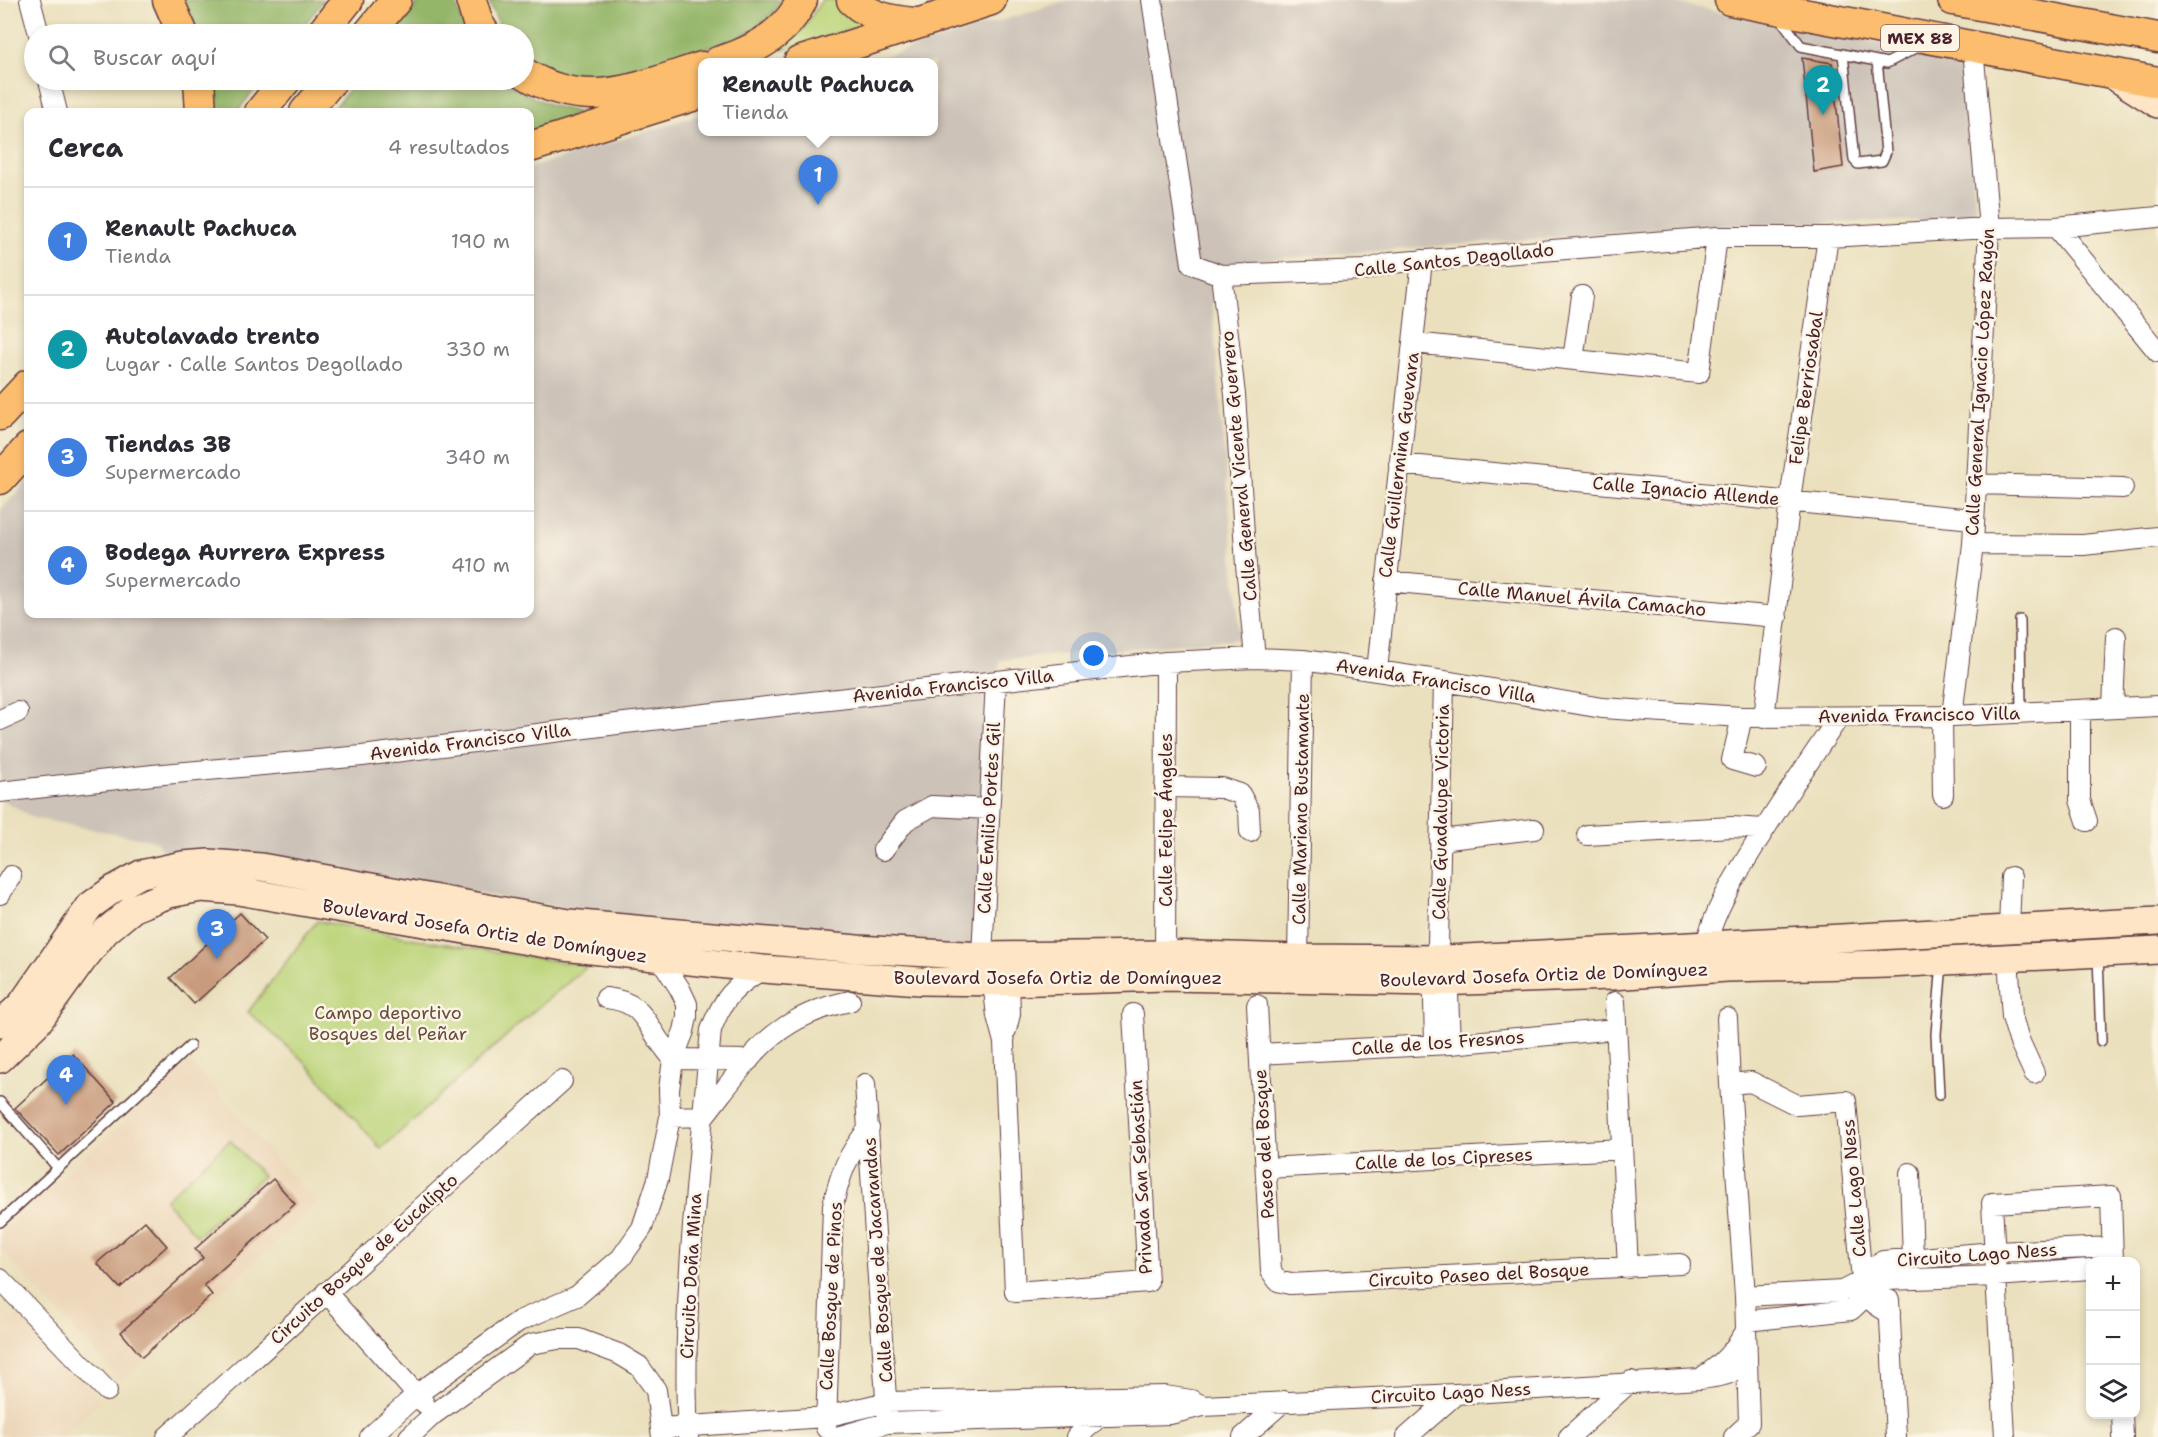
<!DOCTYPE html>
<html lang="es">
<head>
<meta charset="utf-8">
<style>
  :root { --surface:#fff; --page:#f7f7f7; --text:#2b2b33; --muted:#7c7c81; --line:#e1e1e2; --accent:#ea580c }
  body { margin:0; font-family:"Shantell Sans",sans-serif; background:var(--page); color:var(--text) }
  .controls { position:absolute; right:18px; bottom:18px; display:grid; overflow:hidden; border-radius:12px; box-shadow:0 3px 9px #0003 }
  .controls button { width:54px; height:54px; display:grid; place-items:center; padding:0; border:0; border-bottom:2px solid var(--line); background:var(--surface); color:var(--text); font:30px sans-serif }
  .you { position:absolute; left:1094px; top:656px; width:21px; height:21px; margin:-15px; border:4px solid #fff; border-radius:50%; background:#1a73e8; box-shadow:0 0 0 9px #1a73e833 }
  .badge { display:grid; place-items:center; width:39px; height:39px; border-radius:50%; background:var(--accent); color:#fff; font-size:20px; font-weight:700 }
  .pin { position:absolute; translate:-50% -50px; filter:drop-shadow(0 2px 3px #0008) }
  .pin::after { content:''; position:absolute; top:32px; width:21px; height:18px; background:inherit; clip-path:polygon(0 0,100% 0,50% 100%) }
  .popup { position:absolute; left:698px; top:58px; width:240px; height:78px; box-sizing:border-box; display:grid; place-content:center; border-radius:12px; background:var(--surface); filter:drop-shadow(0 2px 4px #0005); font-size:20px; white-space:nowrap; color:var(--muted) }
  .popup b { font-size:22px; color:var(--text) }
  .popup::after { content:''; position:absolute; left:50%; top:100%; margin-left:-12px; border:12px solid transparent; border-top-color:var(--surface) }
  .list { margin:0; padding:0; list-style:none }
  h2 { display:flex; justify-content:space-between; align-items:center; height:78px; margin:0; padding:0 24px; font-size:26px }
  h2 small { font-size:20px; font-weight:400; color:var(--muted) }
  .list li { display:grid; grid-template-columns:39px 1fr auto; gap:18px; align-items:center; box-sizing:border-box; height:108px; padding:0 24px; border-top:2px solid var(--line) }
  .list b { display:block; font-size:22px; white-space:nowrap }
  .list p { margin:0; font-size:20px; white-space:nowrap; color:var(--muted) }
  .list em { font-size:20px; font-style:normal; color:var(--muted) }
  .icon { flex:none; width:33px; height:33px; fill:none; stroke:currentColor; stroke-width:2; stroke-linecap:round; stroke-linejoin:round }
  .map { position:relative; flex:none; width:2158px; height:1437px; overflow:hidden }
  .search { position:absolute; background:var(--surface); box-shadow:0 3px 9px #0003; left:24px; top:24px; width:510px; height:66px; display:flex; align-items:center; gap:15px; box-sizing:border-box; padding:0 21px; border-radius:33px; color:var(--muted); font-size:22px }
  .panel { position:absolute; background:var(--surface); box-shadow:0 3px 9px #0003; left:24px; top:108px; width:510px; height:510px; border-radius:12px }
  .map>svg:first-child { display:block }
  .built { fill:#edd7ba }
  .industrial { fill:#ccc2b8 }
  .green { fill:#bbd479; stroke:#827a52; stroke-width:1.5 }
  .forest { fill:#94b669; stroke:#6f6a4a; stroke-width:1.5 }
  .building { fill:#c99b7d }
  .lines { fill:none; stroke-linecap:round; stroke-linejoin:round }
  .lane-casing { stroke:#623c41; stroke-width:12 }
  .street-casing { stroke:#623c41; stroke-width:22 }
  .secondary-casing { stroke:#623c41; stroke-width:30 }
  .primary-casing { stroke:#623c41; stroke-width:33 }
  .lane { stroke:#fff; stroke-width:9 }
  .street { stroke:#fff; stroke-width:20 }
  .secondary { stroke:#fee5c5; stroke-width:27 }
  .primary { stroke:#fcbd6e; stroke-width:30 }
  .labels { text-anchor:middle; stroke-width:5; stroke-linejoin:round; paint-order:stroke }
  .shield { fill:#fcf5e5; stroke:#7f5f63; stroke-width:1.5 }
  .shield-label { font-size:16px; font-weight:bold; fill:#4a1f2b }
  .street-label { font-size:18px; fill:#4a1f2b; stroke:#fcf5e5 }
  .park-label { font-size:18px; fill:#664c3e; stroke:#fcf5e5 }
</style>
</head>
<body>
<div class="map">
<svg width="2158" height="1437" viewBox="0 0 2158 1437">
  <rect width="100%" height="100%" fill="#fcf5e5"/>
  <filter id="ink" filterUnits="userSpaceOnUse"><feTurbulence type="fractalNoise" baseFrequency=".0167" numOctaves="2"/><feDisplacementMap in="SourceGraphic" scale="12" xChannelSelector="R" yChannelSelector="G"/><feConvolveMatrix kernelMatrix="1 2 1 2 8 2 1 2 1" color-interpolation-filters="sRGB"/></filter>
  <filter id="wash" filterUnits="userSpaceOnUse"><feTurbulence type="fractalNoise" baseFrequency=".008" numOctaves="4" result="noise"/><feDisplacementMap in="SourceGraphic" scale="24" xChannelSelector="R" yChannelSelector="G"/><feGaussianBlur stdDeviation="1.35" result="paint"/><feColorMatrix in="noise" values="0 0 0 0 0 0 0 0 0 0 0 0 0 0 0 0 0 1.4 0 .05"/><feComposite in="paint" operator="in"/></filter>
  <g filter="url(#wash)">
    <rect width="100%" height="100%" fill="#eae0bd"/>
    <path class="built" d="M190 1061 317 1205 122 1382 0 1249V1233Z
      M0 1307 12 1320 21 1314 101 1401 61 1437H0Z"/>
    <path class="industrial" d="M1069 0H1659L1961 59 1977 219 1703 226 1235 262 1210 281 1240 639 1000 660 978 950 627 918 461 891 167 856 155 841 33 818 0 798V511L28 480V614H530V168L702 114V132H934V62H866Z"/>
    <path class="green" d="M822 0H844L874 22 780 51 804 28Z
      M317 921 427 941 588 966 536 1009 381 1149 304 1061 248 1012Z
      M230 1140 263 1176 197 1236 165 1200Z"/>
    <path class="forest" d="M180 0H324L297 34H194Z
      M420 0H454L467 34H393Z
      M488 0H783L772 14 755 29 733 40 601 78H569L542 67 524 54V34H506L500 26Z
      M209 80H262L237 112H212Z
      M357 80H502L526 94 553 106 578 112 565 120 530 131V112H331Z"/>
    <g id="blocks">
      <path class="building" d="M1802 58 1832 63 1843 167 1814 172Z
        M240 913 265 940 194 1004 170 978Z
        M73 1054 116 1102 59 1155 15 1108Z
        M273 1179 295 1204 204 1285 212 1295 142 1357 121 1332 203 1258 195 1249Z
        M145 1221 167 1246 120 1288 97 1263Z"/>
    </g>
  </g>
  <g filter="url(#ink)">
    <use href="#blocks" fill-opacity="0" stroke="#623c41" stroke-width="1.5"/>
    <g class="lines">
      <defs>
        <path id="lane" d="M1780 18 1801 46 1887 63 1920 46
          M1843 54 1854 160 1858 164 1882 161 1886 152 1877 61
          M2020 620 2021 713
          M2098 955 2101 1041
          M1939 1095 1936 1034 1942 963
          M0 1102 58 1168
          M0 1222 190 1046"/>
        <path id="street" d="M30 0 39 34
          M1152 0 1192 264 1221 275 1365 270 1390 263 1717 237H1828L1989 228 2056 227 2158 217
          M49 80 57 112
          M2056 227 2158 352
          M1221 275 1235 395 1246 565 1255 658
          M1414 343 1699 373 1717 237
          M1573 360 1582 296
          M1399 464 1973 519
          M1976 484 2123 488
          M1973 544 2083 545 2158 537
          M1386 581 1777 617
          M1377 670 1422 260
          M2113 708 2116 637
          M2080 710V800L2087 821
          M1942 716 1943 795
          M1952 716 1973 544 1989 228 1973 48
          M1742 717 1732 760 1756 767
          M1764 718 1790 500 1828 237
          M0 720 18 712
          M1165 787 1222 788 1240 794 1249 811 1250 832
          M0 792 153 775 362 756 625 723 1166 662 1255 658 1303 660 1444 681 1602 708 1742 717 1952 716 2158 706
          M1587 835 1732 827 1764 829
          M1440 840 1534 829
          M883 850 905 821 932 806 989 809
          M0 894 11 876
          M2009 929 2011 877
          M1706 944C1715 910 1732 882 1750 853 1778 806 1809 762 1839 717
          M982 956 996 681
          M2008 957 2012 1017 2019 1040 2034 1073
          M1298 958 1303 660
          M1165 966 1166 662
          M1447 968 1450 1044
          M993 982 997 1016 1004 1042 1015 1292 1148 1282 1133 1014
          M606 998C635 1001 641 1012 656 1036 661 1044 667 1051 673 1059
          M1615 1002 1628 1268
          M1257 1005 1271 1271 1278 1281 1290 1284 1680 1264
          M1727 1018 1730 1084 1745 1296 1749 1423 1734 1437
          M1006 1030 1010 1014 1009 982
          M1435 1044 1433 959 1438 944 1444 681
          M1260 1054 1450 1044 1616 1029
          M673 1059 749 1060
          M865 1084 887 1413
          M1730 1084 1751 1082 1797 1105 1846 1101 1862 1281C1869 1300 1872 1304 1890 1313
          M670 1117 704 1116C750 1058 772 1017 850 1001
          M1266 1168 1622 1149
          M1910 1173 1913 1259
          M0 1279 107 1391
          M326 1292 424 1403
          M1745 1296 1842 1291 1862 1281 1869 1269 1883 1261 1995 1252 2112 1247
          M1889 1300 1896 1437
          M1746 1321 1851 1310 1867 1295 1887 1280 1996 1276 2090 1269
          M1704 1376C1723 1364 1735 1350 1746 1331
          M2122 1414 2123 1437
          M661 1428 825 1417 887 1402 1165 1396 1191 1400 1203 1406
          M826 1428 833 1205C841 1171 847 1156 869 1128
          M167 1437 562 1081
          M370 1437 416 1395 519 1321 577 1296 621 1258 642 1228 658 1179 670 1117 669 1090 673 1059 684 1031 687 1017V1004L680 989 660 958
          M409 1437 434 1414 531 1344 558 1339H579L619 1354 639 1366 656 1390 662 1437
          M688 1437C681 1301 699 1165 711 1030 722 999 735 986 763 969
          M837 1437 887 1423 1170 1414 1203 1406 1456 1394 1699 1379C1723 1376 1732 1377 1747 1357
          M1077 1437 1100 1416
          M1243 1437 1284 1401
          M1407 1437 1456 1394
          M1569 1437 1631 1381
          M2005 1437 1992 1203 2111 1196 2113 1262"/>
        <path id="secondary" d="M2114 76 2158 104
          M0 1024 21 1005 90 906 112 890 141 874 183 865 209 863 261 867 569 923 857 949 982 956 1165 954 1298 958 1447 959 2158 921
          M0 1059 38 1022 82 961 106 931 134 908 169 894 201 888 238 891 564 947 763 969 920 981 1009 982 1165 977 1434 982 1611 976 1727 968 1888 964 2158 950"/>
        <path id="primary" d="M168 0 183 34
          M471 0 478 23 485 34
          M852 0C870 17 891 21 915 23
          M1730 0 2158 82
          M1953 0 2158 38
          M321 34 348 0
          M368 34 396 0
          M718 62C752 52 786 34 802 0
          M799 62 991 0
          M524 73C586 113 639 87 702 67
          M199 80 201 112
          M260 112 286 80
          M305 112 332 80
          M530 147 702 93
          M0 415 28 385
          M0 479 28 448"/>
      </defs>
      <use href="#lane" class="lane-casing"/>
      <use href="#street" class="street-casing"/>
      <use href="#secondary" class="secondary-casing"/>
      <use href="#primary" class="primary-casing"/>
      <use href="#lane" class="lane"/>
      <use href="#street" class="street"/>
      <use href="#secondary" class="secondary"/>
      <use href="#primary" class="primary"/>
    </g>
  </g>
  <g class="labels">
    <rect class="shield" x="1881" y="25" width="78" height="26" rx="4.5"/>
    <g class="shield-label">
      <text x="1920" y="44">MEX 88</text>
    </g>
    <g class="street-label">
      <text transform="translate(1454 260) rotate(-6)" y="6">Calle Santos Degollado</text>
      <text transform="translate(1980 382) rotate(-87)" y="6">Calle General Ignacio López Rayón</text>
      <text transform="translate(1806 388) rotate(-82)" y="6">Felipe Berriosabal</text>
      <text transform="translate(1399 465) rotate(-83)" y="6">Calle Guillermina Guevara</text>
      <text transform="translate(1239 466) rotate(-95)" y="6">Calle General Vicente Guerrero</text>
      <text transform="translate(1686 491) rotate(5)" y="6">Calle Ignacio Allende</text>
      <text transform="translate(1582 599) rotate(5)" y="6">Calle Manuel Ávila Camacho</text>
      <text transform="translate(1436 681) rotate(9)" y="6">Avenida Francisco Villa</text>
      <text transform="translate(953 686) rotate(-6)" y="6">Avenida Francisco Villa</text>
      <text transform="translate(1919 715) rotate(-1)" y="6">Avenida Francisco Villa</text>
      <text transform="translate(470 742) rotate(-7)" y="6">Avenida Francisco Villa</text>
      <text transform="translate(1301 809) rotate(-89)" y="6">Calle Mariano Bustamante</text>
      <text transform="translate(1441 812) rotate(-89)" y="6">Calle Guadalupe Victoria</text>
      <text transform="translate(989 818) rotate(-87)" y="6">Calle Emilio Portes Gil</text>
      <text transform="translate(1166 820) rotate(-90)" y="6">Calle Felipe Ángeles</text>
      <text transform="translate(485 931) rotate(9)" y="6">Boulevard Josefa Ortiz de Domínguez</text>
      <text transform="translate(1544 975) rotate(-2)" y="6">Boulevard Josefa Ortiz de Domínguez</text>
      <text x="1058" y="984">Boulevard Josefa Ortiz de Domínguez</text>
      <text transform="translate(1438 1043) rotate(-4)" y="6">Calle de los Fresnos</text>
      <text transform="translate(1264 1144) rotate(-93)" y="6">Paseo del Bosque</text>
      <text transform="translate(1444 1159) rotate(-3)" y="6">Calle de los Cipreses</text>
      <text transform="translate(1141 1177) rotate(-93)" y="6">Privada San Sebastián</text>
      <text transform="translate(1854 1188) rotate(-95)" y="6">Calle Lago Ness</text>
      <text transform="translate(1977 1255) rotate(-4)" y="6">Circuito Lago Ness</text>
      <text transform="translate(364 1259) rotate(-42)" y="6">Circuito Bosque de Eucalipto</text>
      <text transform="translate(878 1260) rotate(-94)" y="6">Calle Bosque de Jacarandas</text>
      <text transform="translate(1479 1275) rotate(-3)" y="6">Circuito Paseo del Bosque</text>
      <text transform="translate(691 1276) rotate(-87)" y="6">Circuito Doña Mina</text>
      <text transform="translate(831 1296) rotate(-87)" y="6">Calle Bosque de Pinos</text>
      <text transform="translate(1451 1393) rotate(-3)" y="6">Circuito Lago Ness</text>
    </g>
    <g class="park-label">
      <text x="388" y="1019">Campo deportivo<tspan x="388" dy="21">Bosques del Peñar</tspan></text>
    </g>
  </g>
</svg>
<div class="controls">
<button>+</button>
<button>−</button>
<button><svg class="icon" aria-label="layers" viewBox="0 0 24 24"><path d="M12 4l9 5-9 5-9-5zM3 14l9 5 9-5"/></svg></button>
</div>
<div class="you"></div>
<div class="pin badge" style="left:818px;top:205px;background:#3f7fe0">1</div>
<div class="popup"><b>Renault Pachuca</b>Tienda</div>
<div class="pin badge" style="left:1823px;top:115px;background:#0f9aa8">2</div>
<div class="pin badge" style="left:217px;top:959px;background:#3f7fe0">3</div>
<div class="pin badge" style="left:66px;top:1105px;background:#3f7fe0">4</div>
<div class="search"><svg class="icon" aria-label="search" viewBox="0 0 24 24"><circle cx="10" cy="10" r="6"/><path d="M15 15l6 6"/></svg>Buscar aquí</div>
<section class="panel">
<h2>Cerca<small>4 resultados</small></h2>
<ul class="list">
<li><span class="badge" style="background:#3f7fe0">1</span><div><b>Renault Pachuca</b><p>Tienda</p></div><em>190 m</em></li>
<li><span class="badge" style="background:#0f9aa8">2</span><div><b>Autolavado trento</b><p>Lugar · Calle Santos Degollado</p></div><em>330 m</em></li>
<li><span class="badge" style="background:#3f7fe0">3</span><div><b>Tiendas 3B</b><p>Supermercado</p></div><em>340 m</em></li>
<li><span class="badge" style="background:#3f7fe0">4</span><div><b>Bodega Aurrera Express</b><p>Supermercado</p></div><em>410 m</em></li>
</ul>
</section>
</div>
</body>
</html>
